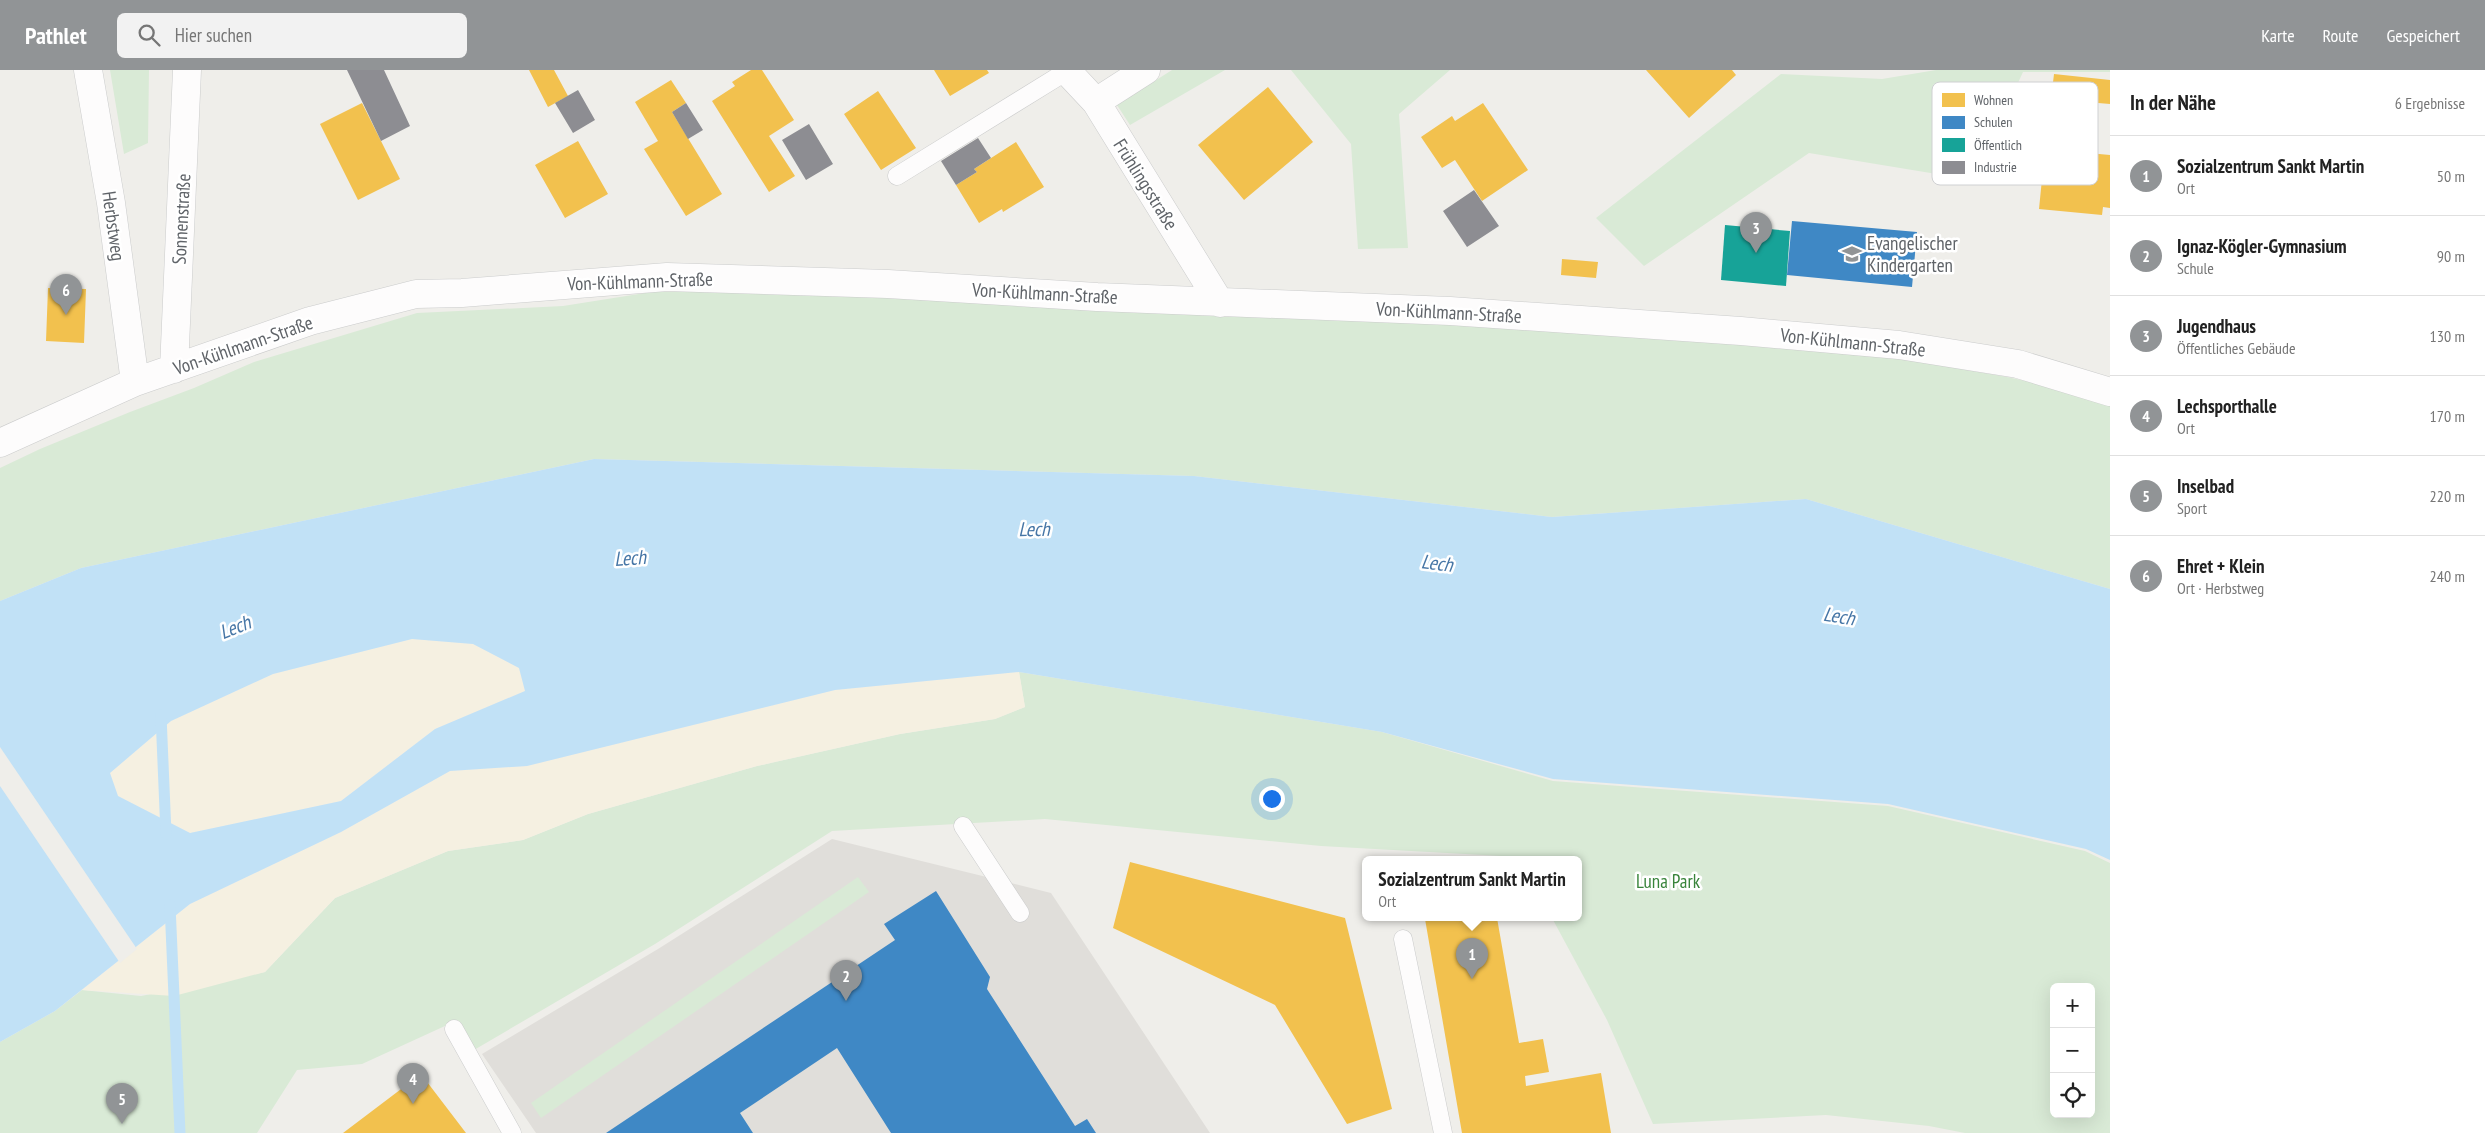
<!DOCTYPE html>
<html lang="de">
<head>
<meta charset="utf-8">
<style>
  :root { --surface:#fff; --page:#f2f2f2; --text:#222; --muted:#767676; --line:#e0e0e0; --accent:#919496 }
  body { margin:0; font-family:"PT Sans Narrow",sans-serif; background:var(--page); color:var(--text) }
  .controls { position:absolute; right:15px; bottom:15px; display:grid; overflow:hidden; border-radius:8px; box-shadow:0 5px 20px #0002 }
  .controls button { width:45px; height:45px; display:grid; place-items:center; padding:0; border:0; border-bottom:1px solid var(--line); background:var(--surface); color:var(--text); font:25px sans-serif }
  .you { position:absolute; left:1271px; top:728px; width:18px; height:18px; margin:-12px; border:4px solid #fff; border-radius:50%; background:#1a73e8; box-shadow:0 0 0 8px #1a73e833 }
  .badge { display:grid; place-items:center; width:32px; height:32px; border-radius:50%; background:var(--accent); color:#fff; font-size:16px; font-weight:700 }
  .pin { position:absolute; translate:-50% -41px; filter:drop-shadow(0 1px 2px #0008) }
  .pin::after { content:''; position:absolute; top:26px; width:18px; height:15px; background:inherit; clip-path:polygon(0 0,100% 0,50% 100%) }
  .popup { position:absolute; left:1362px; top:786px; width:220px; height:65px; box-sizing:border-box; display:grid; place-content:center; border-radius:8px; background:var(--surface); filter:drop-shadow(0 1px 4px #0005); font-size:16px; white-space:nowrap; color:var(--muted) }
  .popup b { font-size:19px; color:var(--text) }
  .popup::after { content:''; position:absolute; left:50%; top:100%; margin-left:-10px; border:10px solid transparent; border-top-color:var(--surface) }
  .list { margin:0; padding:0; list-style:none }
  h2 { display:flex; justify-content:space-between; align-items:center; height:65px; margin:0; padding:0 20px; font-size:21px }
  h2 small { font-size:16px; font-weight:400; color:var(--muted) }
  .list li { display:grid; grid-template-columns:32px 1fr auto; gap:15px; align-items:center; box-sizing:border-box; height:80px; padding:0 20px; border-top:1px solid var(--line) }
  .list b { display:block; font-size:19px; white-space:nowrap }
  .list p { margin:0; font-size:16px; white-space:nowrap; color:var(--muted) }
  .list em { font-size:16px; font-style:normal; color:var(--muted) }
  .icon { flex:none; width:28px; height:28px; fill:none; stroke:currentColor; stroke-width:2; stroke-linecap:round; stroke-linejoin:round }
  .map { position:relative; flex:none; width:2110px; height:1063px; overflow:hidden }
  header { display:flex; align-items:center; gap:30px; box-sizing:border-box; height:70px; padding:0 25px; background:var(--accent); color:#fff }
  header strong { font-size:24px }
  nav { display:flex; gap:28px; margin-inline-start:auto; font-size:18px }
  .search { width:350px; height:45px; background:var(--page); display:flex; align-items:center; gap:12px; box-sizing:border-box; padding:0 18px; border-radius:8px; color:var(--muted); font-size:19px }
  main { display:flex }
  aside { flex:1; background:var(--surface) }
  .map>svg:first-child { display:block }
  .education { fill:#e0deda }
  .green { fill:#d9ead6; fill-rule:evenodd }
  .sand { fill:#f5f0e1 }
  .water { fill:#c1e1f6; fill-rule:evenodd }
  .pier { fill:#efeeea }
  .homes { fill:#f2c14e }
  .schools { fill:#3f88c5 }
  .public { fill:#17a398 }
  .industry { fill:#8d8d92 }
  .lines { fill:none; stroke-linecap:round; stroke-linejoin:round }
  .stream { stroke:#c1e1f6; stroke-width:11 }
  .lane-casing { stroke:#cbcccc; stroke-width:19 }
  .street-casing { stroke:#cbcccc; stroke-width:29 }
  .lane { stroke:#fdfcfc; stroke-width:18 }
  .street { stroke:#fdfcfc; stroke-width:28 }
  .labels { text-anchor:middle; stroke-width:5; stroke-linejoin:round; paint-order:stroke }
  .street-label { font-size:19px; fill:#5f6368; stroke:#fff }
  .poi-label { font-size:19px; fill:#5f6368; stroke:#fff; text-anchor:start }
  .park-label { font-size:19px; fill:#39843b; stroke:#fff }
  .water-label { font-size:20px; font-style:italic; fill:#4676a6; stroke:#fff }
  .key { fill:#fff; stroke:#cfd0d2; stroke-width:1 }
  .key-label { font-size:14px; fill:#5f6368 }
</style>
</head>
<body>
<header>
<strong>Pathlet</strong>
<div class="search"><svg class="icon" aria-label="search" viewBox="0 0 24 24"><circle cx="10" cy="10" r="6"/><path d="M15 15l6 6"/></svg>Hier suchen</div>
<nav><a>Karte</a><a>Route</a><a>Gespeichert</a></nav>
</header>
<main>
<div class="map">
<svg width="2110" height="1063" viewBox="0 0 2110 1063">
  <rect width="100%" height="100%" fill="#efeeea"/>
  <path class="education" d="M832 769 1051 823 1210 1063H536L482 984 658 879Z"/>
  <path class="green" d="M110 0H149L148 73 124 84Z
    M1172 0H1225L1130 55 1117 35Z
    M1291 0H1450L1399 44 1408 178 1358 179 1351 74Z
    M1936 0H2110V2H2023L1973 110 1809 83 1644 196 1596 148 1781 4 1882 9Z
    M683 217 1218 246 1448 253 1710 272 1888 286 2007 307 2110 329V519L1806 429 1552 447 1194 406 594 389 81 498 0 531V398L40 379 130 342 194 318 254 292 417 243 563 236Z
    M1019 602 1382 662 1553 711 1888 736 2085 781 2110 793V1063H1965L1929 1056 1826 1045 1653 1054 1607 950 1552 848H1578V790H1522L1519 787 1321 776 1045 749 832 761 655 874 474 980 458 950 362 994 297 1000 257 1063H0V972L55 941 82 920 141 926 265 902 335 828 448 781 523 770 588 744 757 696 900 664 995 649 1025 637ZM2054 917H2091V1044H2054Z
    M858 807 869 822 541 1048 531 1033Z"/>
  <path class="sand" d="M412 569 473 574 519 598 525 621 435 659 341 731 190 763 118 726 110 703 171 651 273 604Z
    M1019 602 1025 637 995 649 900 664 757 696 588 744 523 770 448 781 335 828 265 902 174 926 82 920 190 834 341 762 450 701 527 696 835 620Z"/>
  <path class="water" d="M594 389 1194 406 1552 447 1806 429 2110 519V790L2086 779 1888 734 1553 709 1382 662 1019 602 835 620 527 696 450 701 341 762 190 834 55 941 0 972V531L81 498ZM412 569 473 574 519 598 525 621 435 659 341 731 190 763 118 726 110 703 171 651 273 604Z"/>
  <path class="pier" d="M0 677 137 879 120 893 0 716Z"/>
  <path class="homes" d="M529 0H554L568 26 548 37Z
    M751 0H762L794 50 769 66 795 106 769 122 712 31 735 16 732 12Z
    M934 0H987L989 3 950 26Z
    M1646 0H1732L1736 5 1689 48Z
    M2054 4 2110 10V34L2051 29Z
    M671 10 686 33 672 42 722 124 686 146 644 79 658 71 635 32Z
    M1268 17 1313 72 1244 130 1198 75Z
    M878 21 916 78 881 100 844 44Z
    M362 33 400 109 358 130 320 54Z
    M1483 33 1528 100 1482 131 1455 90 1442 98 1421 67 1452 46 1455 51Z
    M578 71 608 124 565 148 535 95Z
    M1016 72 1044 117 1003 142 1002 139 979 153 956 115 977 102 974 99Z
    M2045 79 2110 85V138L2103 137 2102 145 2039 139Z
    M1562 189 1598 192 1596 208 1561 205Z
    M48 218 86 219 84 273 46 271Z
    M1130 792 1345 848 1392 1039 1347 1054 1275 935 1113 858Z
    M1497 848 1519 973 1543 969 1549 1002 1525 1006 1526 1016 1601 1003 1611 1063H1462L1425 849Z
    M421 1004 466 1063H343Z"/>
  <path class="schools" d="M1792 151 1917 162 1912 217 1787 205Z
    M936 821 990 907 987 919 1075 1056 1087 1049 1096 1063H891L837 978 740 1043 753 1063H606L895 870 884 854Z"/>
  <path class="public" d="M1725 155 1790 161 1786 216 1721 210Z"/>
  <path class="industry" d="M347 0H384L410 56 381 71Z
    M578 20 595 50 573 63 555 33Z
    M686 33 703 60 688 69 672 42Z
    M809 54 833 94 806 110 782 70Z
    M978 68 991 88 974 99 977 102 956 115 941 91Z
    M1474 120 1499 156 1467 177 1443 141Z"/>
  <g class="lines">
    <path class="stream" d="M161 645 166 764
      M170 835 180 1063"/>
    <defs>
      <path id="lane" d="M897 106 1067 1
        M963 756 1020 843
        M1403 869 1443 1063
        M454 959 512 1063"/>
      <path id="street" d="M88 0 111 133 135 312
        M1066 0 1096 32 1220 233
        M1096 32 1146 0
        M174 299 187 0
        M0 373 135 312 310 251 416 224 462 223 667 207 888 214 1097 227 1450 241 1741 261 1899 275 2018 294 2110 322"/>
    </defs>
    <use href="#lane" class="lane-casing"/>
    <use href="#street" class="street-casing"/>
    <use href="#lane" class="lane"/>
    <use href="#street" class="street"/>
  </g>
  <defs>
    <symbol id="school-bare" viewBox="-9 -9 18 18"><path d="M0-5L7-2L0 1L-7-2ZM-4 1L0 2.5L4 1V4Q0 6-4 4Z" fill="#919496" stroke="#fff" stroke-width="2.5" paint-order="stroke"/></symbol>
  </defs>
  <g fill-rule="evenodd">
    <use href="#school-bare" x="1838" y="170" width="28" height="28"/>
  </g>
  <g class="labels">
    <g class="street-label">
      <text transform="translate(1146 114) rotate(58)" y="7">Frühlingsstraße</text>
      <text transform="translate(181 149) rotate(-87)" y="7">Sonnenstraße</text>
      <text transform="translate(114 156) rotate(82)" y="7">Herbstweg</text>
      <text transform="translate(640 211) rotate(-2)" y="7">Von-Kühlmann-Straße</text>
      <text transform="translate(1045 223) rotate(3)" y="7">Von-Kühlmann-Straße</text>
      <text transform="translate(1449 242) rotate(3)" y="7">Von-Kühlmann-Straße</text>
      <text transform="translate(1853 272) rotate(6)" y="7">Von-Kühlmann-Straße</text>
      <text transform="translate(243 275) rotate(-19)" y="7">Von-Kühlmann-Straße</text>
    </g>
    <g class="poi-label">
      <text x="1867" y="180">Evangelischer<tspan x="1867" dy="22">Kindergarten</tspan></text>
    </g>
    <g class="park-label">
      <text x="1668" y="818">Luna Park</text>
    </g>
    <g class="water-label">
      <text transform="translate(1034 459) rotate(-1)" y="7">Lech</text>
      <text transform="translate(630 488) rotate(-4)" y="7">Lech</text>
      <text transform="translate(1437 493) rotate(7)" y="7">Lech</text>
      <text transform="translate(1839 546) rotate(9)" y="7">Lech</text>
      <text transform="translate(235 557) rotate(-22)" y="7">Lech</text>
    </g>
  </g>
  <rect x="1932" y="12" width="166" height="103" rx="8" class="key"/>
  <rect x="1942" y="23" width="23" height="14" fill="#f2c14e"/>
  <rect x="1942" y="46" width="23" height="13" fill="#3f88c5"/>
  <rect x="1942" y="68" width="23" height="14" fill="#17a398"/>
  <rect x="1942" y="91" width="23" height="13" fill="#8d8d92"/>
  <g class="key-label">
    <text x="1974" y="35">Wohnen</text>
    <text x="1974" y="57">Schulen</text>
    <text x="1974" y="80">Öffentlich</text>
    <text x="1974" y="102">Industrie</text>
  </g>
</svg>
<div class="controls">
<button>+</button>
<button>−</button>
<button><svg class="icon" aria-label="locate" viewBox="0 0 24 24"><circle cx="12" cy="12" r="6"/><path d="M12 2v4M12 18v4M2 12h4M18 12h4"/></svg></button>
</div>
<div class="you"></div>
<div class="pin badge" style="left:1472px;top:909px">1</div>
<div class="popup"><b>Sozialzentrum Sankt Martin</b>Ort</div>
<div class="pin badge" style="left:846px;top:931px">2</div>
<div class="pin badge" style="left:1756px;top:183px">3</div>
<div class="pin badge" style="left:413px;top:1034px">4</div>
<div class="pin badge" style="left:122px;top:1054px">5</div>
<div class="pin badge" style="left:66px;top:245px">6</div>
</div>
<aside>
<h2>In der Nähe<small>6 Ergebnisse</small></h2>
<ul class="list">
<li><span class="badge">1</span><div><b>Sozialzentrum Sankt Martin</b><p>Ort</p></div><em>50 m</em></li>
<li><span class="badge">2</span><div><b>Ignaz-Kögler-Gymnasium</b><p>Schule</p></div><em>90 m</em></li>
<li><span class="badge">3</span><div><b>Jugendhaus</b><p>Öffentliches Gebäude</p></div><em>130 m</em></li>
<li><span class="badge">4</span><div><b>Lechsporthalle</b><p>Ort</p></div><em>170 m</em></li>
<li><span class="badge">5</span><div><b>Inselbad</b><p>Sport</p></div><em>220 m</em></li>
<li><span class="badge">6</span><div><b>Ehret + Klein</b><p>Ort · Herbstweg</p></div><em>240 m</em></li>
</ul>
</aside>
</main>
</body>
</html>
